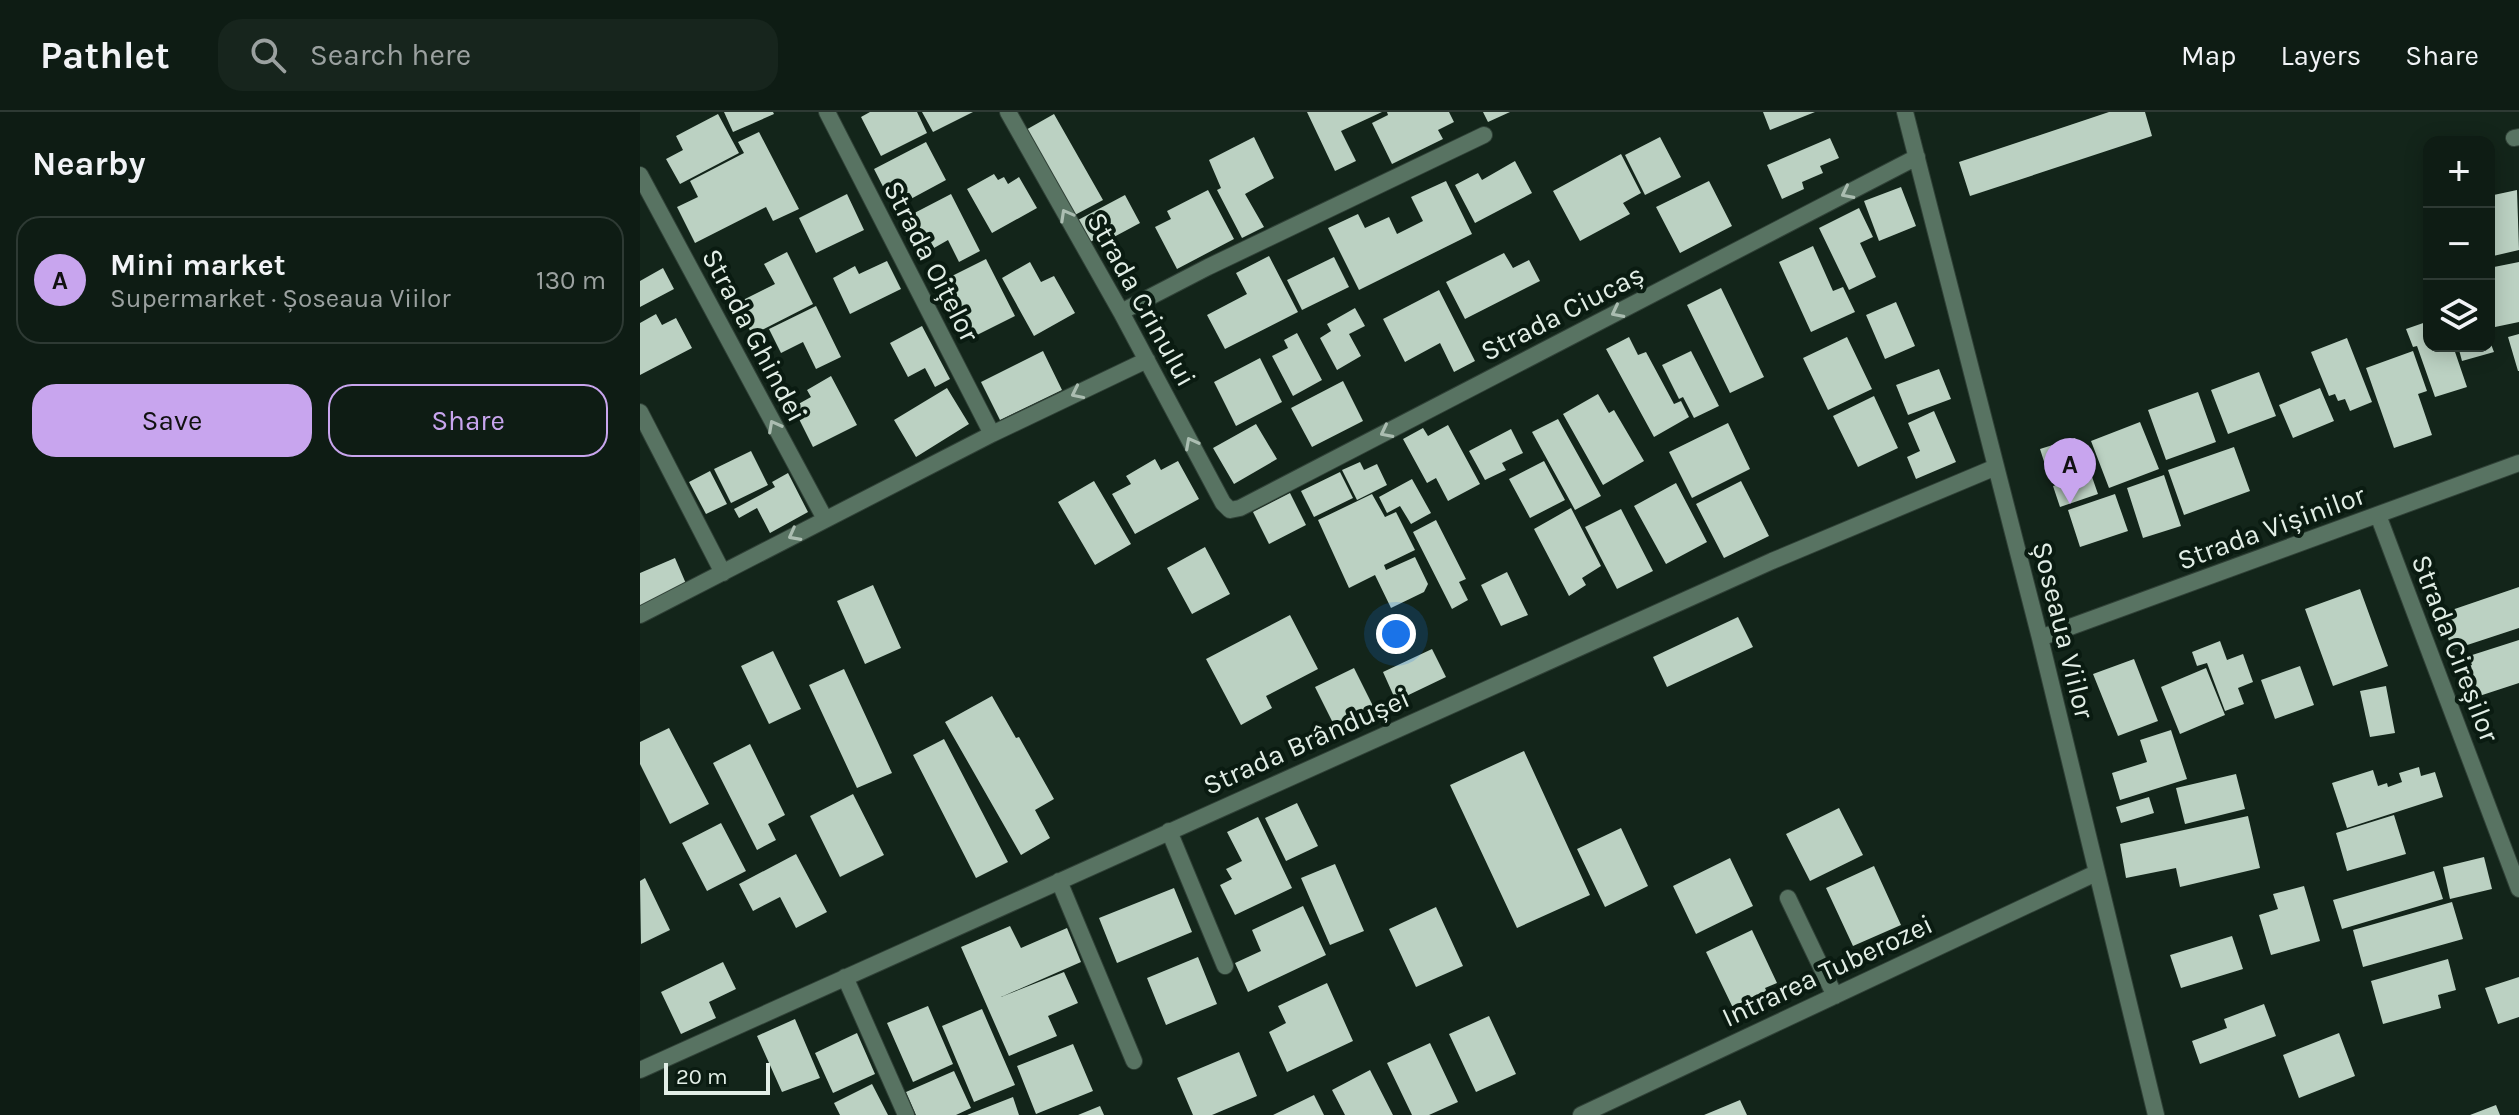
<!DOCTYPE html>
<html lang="en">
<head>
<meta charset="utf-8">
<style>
  :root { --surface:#0e1c14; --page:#17251d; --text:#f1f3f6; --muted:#9ba1a0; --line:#2e3a34; --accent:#c8a5ee }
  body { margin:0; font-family:Karla,sans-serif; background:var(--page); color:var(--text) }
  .controls { position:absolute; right:24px; top:24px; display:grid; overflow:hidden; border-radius:16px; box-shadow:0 4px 20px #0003 }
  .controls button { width:72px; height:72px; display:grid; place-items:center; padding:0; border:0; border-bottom:2px solid var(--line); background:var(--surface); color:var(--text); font:40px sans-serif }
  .scale { position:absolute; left:24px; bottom:20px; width:106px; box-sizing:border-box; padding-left:8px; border:4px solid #e2eee6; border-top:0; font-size:22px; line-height:28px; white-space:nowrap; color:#e2eee6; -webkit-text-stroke:6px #0a1b11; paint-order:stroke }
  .you { position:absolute; left:756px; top:522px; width:28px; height:28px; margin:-20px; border:6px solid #fff; border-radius:50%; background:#1a73e8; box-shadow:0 0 0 12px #1a73e833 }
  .badge { display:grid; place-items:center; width:52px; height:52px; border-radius:50%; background:var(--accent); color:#111; font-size:26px; font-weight:700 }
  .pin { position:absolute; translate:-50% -66px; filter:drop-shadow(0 2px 4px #0008) }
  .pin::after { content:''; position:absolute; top:42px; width:28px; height:24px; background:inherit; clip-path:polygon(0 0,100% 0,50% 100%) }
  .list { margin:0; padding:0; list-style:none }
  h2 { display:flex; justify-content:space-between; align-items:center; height:104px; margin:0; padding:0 32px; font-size:34px }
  h2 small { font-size:26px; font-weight:400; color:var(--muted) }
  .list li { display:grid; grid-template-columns:52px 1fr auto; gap:24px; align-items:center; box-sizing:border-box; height:128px; margin:0 16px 16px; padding:0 16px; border:2px solid var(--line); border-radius:24px }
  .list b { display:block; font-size:30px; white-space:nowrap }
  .list p { margin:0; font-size:26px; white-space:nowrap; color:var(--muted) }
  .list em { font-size:26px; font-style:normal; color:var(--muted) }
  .actions { display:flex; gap:16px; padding:24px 32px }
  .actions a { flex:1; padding:18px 0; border:2px solid var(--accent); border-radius:24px; text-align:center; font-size:28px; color:var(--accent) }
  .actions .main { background:var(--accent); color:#111 }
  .icon { flex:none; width:44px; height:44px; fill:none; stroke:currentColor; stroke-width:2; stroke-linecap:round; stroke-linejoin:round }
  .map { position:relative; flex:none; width:1879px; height:1003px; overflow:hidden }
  header { display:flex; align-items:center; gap:48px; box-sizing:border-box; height:112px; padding:0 40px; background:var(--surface); border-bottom:2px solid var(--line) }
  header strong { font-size:38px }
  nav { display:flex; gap:44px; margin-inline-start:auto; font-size:28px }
  .search { width:560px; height:72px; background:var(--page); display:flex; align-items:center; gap:20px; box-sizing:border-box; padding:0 28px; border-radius:24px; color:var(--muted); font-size:30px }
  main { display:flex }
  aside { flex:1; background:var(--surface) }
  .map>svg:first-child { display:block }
  .building { fill:#bbd1c2 }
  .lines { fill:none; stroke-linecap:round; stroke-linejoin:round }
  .minor-casing { stroke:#304137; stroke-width:18 }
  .minor { stroke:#587362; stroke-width:16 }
  .oneway { stroke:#abbdb1 }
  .labels { text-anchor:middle; stroke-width:8; stroke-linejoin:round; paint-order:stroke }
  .street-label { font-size:28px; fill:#e2eee6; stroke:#0a1b11 }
</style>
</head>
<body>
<header>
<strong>Pathlet</strong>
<div class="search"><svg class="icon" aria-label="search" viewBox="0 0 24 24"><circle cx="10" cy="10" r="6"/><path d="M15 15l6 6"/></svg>Search here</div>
<nav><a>Map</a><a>Layers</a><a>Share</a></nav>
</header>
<main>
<aside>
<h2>Nearby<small></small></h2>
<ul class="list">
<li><span class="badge">A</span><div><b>Mini market</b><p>Supermarket · Șoseaua Viilor</p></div><em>130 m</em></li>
</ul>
<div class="actions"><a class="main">Save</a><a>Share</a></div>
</aside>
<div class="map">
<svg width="1879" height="1003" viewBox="0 0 1879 1003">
  <rect width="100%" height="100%" fill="#13251a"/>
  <path class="building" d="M84 0H133L134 2 93 20Z
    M230 0H277L287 21 241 44 221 5Z
    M282 0H333L293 20Z
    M667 0H742L701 19 716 49 695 59Z
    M747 0H809L814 10 798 18 803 27 752 52 732 11 748 3Z
    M843 0H870L848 10Z
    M1123 0H1175L1130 18Z
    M1469 0H1505L1512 24 1330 84 1319 50Z
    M78 2 99 41 40 72 26 47 43 38 36 24Z
    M414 2 463 88 433 104 384 19Z
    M119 20 159 97 133 109 126 95 55 131 37 95 58 85 50 69 104 41 98 30Z
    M614 25 634 66 605 82 624 115 602 126 577 78 581 76 569 48Z
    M1020 25 1041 65 1005 83 985 43Z
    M1190 26 1199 46 1180 54 1183 61 1162 70 1164 77 1142 87 1127 53Z
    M286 30 306 68 254 96 234 57Z
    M981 42 1001 81 983 91 990 102 940 129 913 79Z
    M875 49 892 81 835 111 815 73 838 61 842 68Z
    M354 62 358 68 364 65 368 72 379 65 397 96 352 121 327 77Z
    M806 69 832 122 719 178 688 116 718 102 725 116 749 105 757 122 783 109 771 85Z
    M1069 69 1092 114 1040 141 1016 95Z
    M1261 75 1276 114 1239 129 1224 89Z
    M568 78 594 127 537 157 515 115 531 107 527 99Z
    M1877 78 1879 138 1849 145V84Z
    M207 82 224 118 176 141 159 106Z
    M311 82 340 139 319 150 308 128 294 136 288 124 271 132 259 109Z
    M485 83 500 111 472 126 469 120 450 130 438 108Z
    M1219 96 1233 125 1220 131 1236 165 1209 178 1179 116Z
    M1173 134 1193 179 1203 175 1215 200 1171 220 1139 150Z
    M147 140 173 192 112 223 97 191 135 172 124 152Z
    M864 141 873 156 889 148 900 169 825 207 806 170Z
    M629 144 658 200 585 237 567 203 607 182 596 161Z
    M694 145 709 175 662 198 647 168Z
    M346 147 375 204 333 225 304 168Z
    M247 149 261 177 210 202 193 166 215 154 219 162Z
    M390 150 401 170 414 164 435 201 394 224 362 166Z
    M1879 150V210L1855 215 1849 189V156Z
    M23 156 34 177 0 195V169Z
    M1081 176 1124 265 1090 281 1047 193Z
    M799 178 835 249 814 260 800 231 765 250 743 207Z
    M1256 190 1275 234 1245 247 1226 203Z
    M176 194 201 245 176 257 163 230 141 241 129 217Z
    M715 196 725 214 709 222 721 244 697 258 680 226 691 219 687 212Z
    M16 202 22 213 36 206 52 236 0 263V211Z
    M1789 209V234H1813L1827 275 1795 285 1777 234 1773 235 1766 217Z
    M282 214 310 267 295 275 285 256 268 265 250 231Z
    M657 221 682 268 653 284 632 244 648 236 644 228Z
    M1879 222V259H1878L1868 225Z
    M989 225 998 243 1006 240 1034 292 1041 289 1049 305 1014 325 966 237Z
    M1207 225 1232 277 1188 298 1163 246Z
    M1707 226 1732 290 1710 299 1705 287 1698 289 1695 282 1689 284 1671 240Z
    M1849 227 1854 240 1822 249 1818 234H1849Z
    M403 239 422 278 360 308 341 270Z
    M1051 239 1079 294 1054 306 1043 285 1039 287 1022 253Z
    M1773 239 1787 279 1778 282 1792 323 1754 336 1726 256Z
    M620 246 642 290 596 314 574 270Z
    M1299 257 1311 287 1268 303 1256 273Z
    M1619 260 1636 304 1588 322 1571 278Z
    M191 264 217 313 173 335 153 295 171 285 167 278Z
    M703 269 723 309 672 335 651 296Z
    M307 276 329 312 276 345 254 308Z
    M1680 276 1694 309 1653 326 1639 293Z
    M1558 280 1576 330 1526 348 1508 298Z
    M958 282 969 301 974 298 1004 349 963 373 923 302Z
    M1234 284 1258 336 1218 355 1193 304Z
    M1294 299 1316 350 1276 367 1267 345 1280 339 1268 311Z
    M918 307 961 384 935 398 892 320Z
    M1500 310 1519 357 1469 376 1451 329Z
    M1088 311 1110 357 1052 386 1029 340Z
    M616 312 637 347 594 372 573 336Z
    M808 313 840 372 808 389 796 366 787 371 763 327 783 316 788 324Z
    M871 317 883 341 862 351 866 358 845 368 829 339Z
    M1435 326 1444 355 1409 365 1400 337Z
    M1594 335 1610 379 1544 403 1528 358Z
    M111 339 128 373 91 391 74 357Z
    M515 347 521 358 538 349 559 387 495 422 472 382 491 372 486 364Z
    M904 349 925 388 890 406 869 367Z
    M720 350 724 358 737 352 747 373 717 388 702 358Z
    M70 359 87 392 66 402 49 370Z
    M700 360 713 386 674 405 661 379Z
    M148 361 168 400 130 421 117 396 99 406 94 397 135 375 132 370Z
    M1451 362 1458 382 1420 395 1413 374Z
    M1524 363 1541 414 1503 426 1487 376Z
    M772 367 791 401 771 412 760 394 747 401 739 385Z
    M454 369 491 432 455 453 418 390Z
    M1101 369 1129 424 1084 446 1056 392Z
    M1036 371 1067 430 1026 452 994 394Z
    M650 381 666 413 629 432 613 400Z
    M732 382 745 405 756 400 775 438 744 453 746 458 775 445 788 472 784 480 751 496 735 463 709 476 678 408Z
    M1475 382 1488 419 1440 435 1428 398Z
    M931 396 961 454 942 466 946 473 929 484 894 417Z
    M981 397 1013 459 977 477 945 415Z
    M796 408 826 467 819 470 828 488 812 497 773 420Z
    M565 435 590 482 552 502 527 456Z
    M35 446 47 474 0 494V461Z
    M867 460 888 503 861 514 841 473Z
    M233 473 261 536 225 552 197 489Z
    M1879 475V516L1812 538 1800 502Z
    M1720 477 1748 554 1693 574 1665 497Z
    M650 503 678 557 626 584 632 596 601 613 566 547Z
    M1098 505 1113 535 1027 575 1013 545Z
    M1879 528V571L1827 588 1817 558 1832 553 1829 544Z
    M1580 529 1587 548 1603 542 1613 570 1598 576 1604 592 1585 599 1567 551 1557 554 1552 540Z
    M792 537 806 565 756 589 743 560Z
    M133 539 161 597 129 612 101 554Z
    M1494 547 1518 609 1478 624 1453 562Z
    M1660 554 1674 593 1635 607 1621 568Z
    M714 556 734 596 695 615 675 575Z
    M1566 556 1585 603 1540 622 1521 575Z
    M204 557 252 661 217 676 169 573Z
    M1746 574 1755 621 1730 625 1720 579Z
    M352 584 376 626 379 625 414 687 395 698 410 726 381 743 305 610Z
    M29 616 69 692 30 712 0 652V630Z
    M1531 618 1547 667 1480 688 1472 661 1507 650 1500 628Z
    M304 627 368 750 336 766 273 643Z
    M110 632 145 703 128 712 136 728 117 738 73 651Z
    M884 639 950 783 877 816 810 673Z
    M1779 655 1781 664 1795 660 1803 685 1707 716 1692 671 1733 658 1738 674 1747 671 1748 675 1762 670 1759 661Z
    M1596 662 1605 697 1545 712 1536 676Z
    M213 682 244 743 200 765 170 704Z
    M1509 685 1514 701 1481 711 1476 695Z
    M657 691 678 734 646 749 625 706Z
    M1199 696 1223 743 1170 769 1146 722Z
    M1754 703 1766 742 1707 759 1696 721Z
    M1608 704 1620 756 1540 775 1536 756 1486 766 1480 732Z
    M618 705 652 776 595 803 580 773 592 767 586 757 602 749 587 720Z
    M81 711 106 759 67 779 42 731Z
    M981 716 1008 774 965 795 937 737Z
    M156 742 187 800 156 816 140 785 113 799 99 772Z
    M1844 745 1852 777 1810 787 1803 755Z
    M1090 746 1113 794 1056 822 1033 774Z
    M695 752 724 819 690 833 661 766Z
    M1234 754 1261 813 1213 834 1186 776Z
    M1794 759 1803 787 1702 817 1693 788Z
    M5 766 30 818 1 832 0 769Z
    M1664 774 1680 829 1631 843 1619 803 1638 797 1633 782Z
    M534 776 552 820 477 851 459 806Z
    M1812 790 1823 827 1723 855 1713 818Z
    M663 794 686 843 608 880 595 851 621 839 612 818Z
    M796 795 823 854 776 875 749 817Z
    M370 814 381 836 427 816 441 850 361 885 424 860 438 891 408 904 417 924 369 944 321 835Z
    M1112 818 1137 871 1125 876 1128 882 1094 898 1066 840Z
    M1592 824 1603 857 1541 876 1530 843Z
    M558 845 577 892 526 913 507 866Z
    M1808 847 1816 878 1798 883 1801 896 1743 912 1731 869Z
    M83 850 96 877 69 890 76 906 41 922 21 880Z
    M1879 865V905L1858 912 1845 876Z
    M687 871 713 929 647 960 629 920 646 911 638 894Z
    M1624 892 1636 924 1560 952 1552 929 1587 916 1584 907Z
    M288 894 313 952 273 970 247 911Z
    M342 897 375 973 334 990 302 914Z
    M849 904 876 962 836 980 809 922Z
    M155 907 180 966 142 980 117 924Z
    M217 921 235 962 193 981 175 941Z
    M1699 921 1715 964 1659 986 1643 943Z
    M790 931 818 990 789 1003H772L747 951Z
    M433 932 453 979 396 1002 377 954Z
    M599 940 617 984 572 1003H553L537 966Z
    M730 958 753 1003H705L692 978Z
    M314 959 331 996 316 1003H276L266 980Z
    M232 972 248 1003H200L194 991Z
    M674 983 684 1003H633Z
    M373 985 379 1003H327Z
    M1100 988 1107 1003H1064Z
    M1856 993 1860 1003H1830Z
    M460 994 464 1003H438Z"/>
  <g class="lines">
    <defs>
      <path id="minor" d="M187 0 352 322
        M368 0 481 200 583 391 590 398 600 396 1277 45
        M1265 0 1400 526 1516 1003
        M1874 26 1879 25
        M0 63 185 407
        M481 200 568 155 844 23
        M0 300 83 461
        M1738 403 1879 777
        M0 503 352 322 507 248
        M1400 526 1879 351
        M529 719 585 854
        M419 769 494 949
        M1148 786 1195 884
        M205 865 266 1003
        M0 958 1132 449 1356 355
        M941 1003 1456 761"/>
    </defs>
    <use href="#minor" class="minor-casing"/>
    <use href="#minor" class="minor"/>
  </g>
  <defs><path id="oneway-chevron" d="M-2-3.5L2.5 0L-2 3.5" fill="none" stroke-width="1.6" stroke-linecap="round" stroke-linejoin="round" transform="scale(2)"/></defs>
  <g class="oneway">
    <use href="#oneway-chevron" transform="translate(1207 81) rotate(153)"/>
    <use href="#oneway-chevron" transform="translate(426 103) rotate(-119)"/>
    <use href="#oneway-chevron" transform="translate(977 200) rotate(153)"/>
    <use href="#oneway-chevron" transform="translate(437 281) rotate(154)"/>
    <use href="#oneway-chevron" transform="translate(134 314) rotate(-118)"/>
    <use href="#oneway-chevron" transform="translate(746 320) rotate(153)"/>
    <use href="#oneway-chevron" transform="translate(551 331) rotate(-118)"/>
    <use href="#oneway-chevron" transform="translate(154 423) rotate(152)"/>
  </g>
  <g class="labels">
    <g class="street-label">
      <text transform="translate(292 149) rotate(63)" y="10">Strada Oițelor</text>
      <text transform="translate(502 187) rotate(61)" y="10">Strada Crinului</text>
      <text transform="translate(922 200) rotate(-27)" y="10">Strada Ciucaș</text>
      <text transform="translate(115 223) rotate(62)" y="10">Strada Ghindei</text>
      <text transform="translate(1631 415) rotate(-20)" y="10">Strada Vișinilor</text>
      <text transform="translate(1424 518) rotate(76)" y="10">Șoseaua Viilor</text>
      <text transform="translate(1816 536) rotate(69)" y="10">Strada Cireșilor</text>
      <text transform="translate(666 629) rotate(-24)" y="10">Strada Brândușei</text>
      <text transform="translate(1187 858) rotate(-25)" y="10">Intrarea Tuberozei</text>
    </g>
  </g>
</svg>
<div class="controls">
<button>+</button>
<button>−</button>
<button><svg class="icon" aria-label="layers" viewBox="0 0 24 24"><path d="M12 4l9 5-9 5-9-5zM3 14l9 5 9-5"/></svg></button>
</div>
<div class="scale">20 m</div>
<div class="you"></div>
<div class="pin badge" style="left:1430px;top:392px">A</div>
</div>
</main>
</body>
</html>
